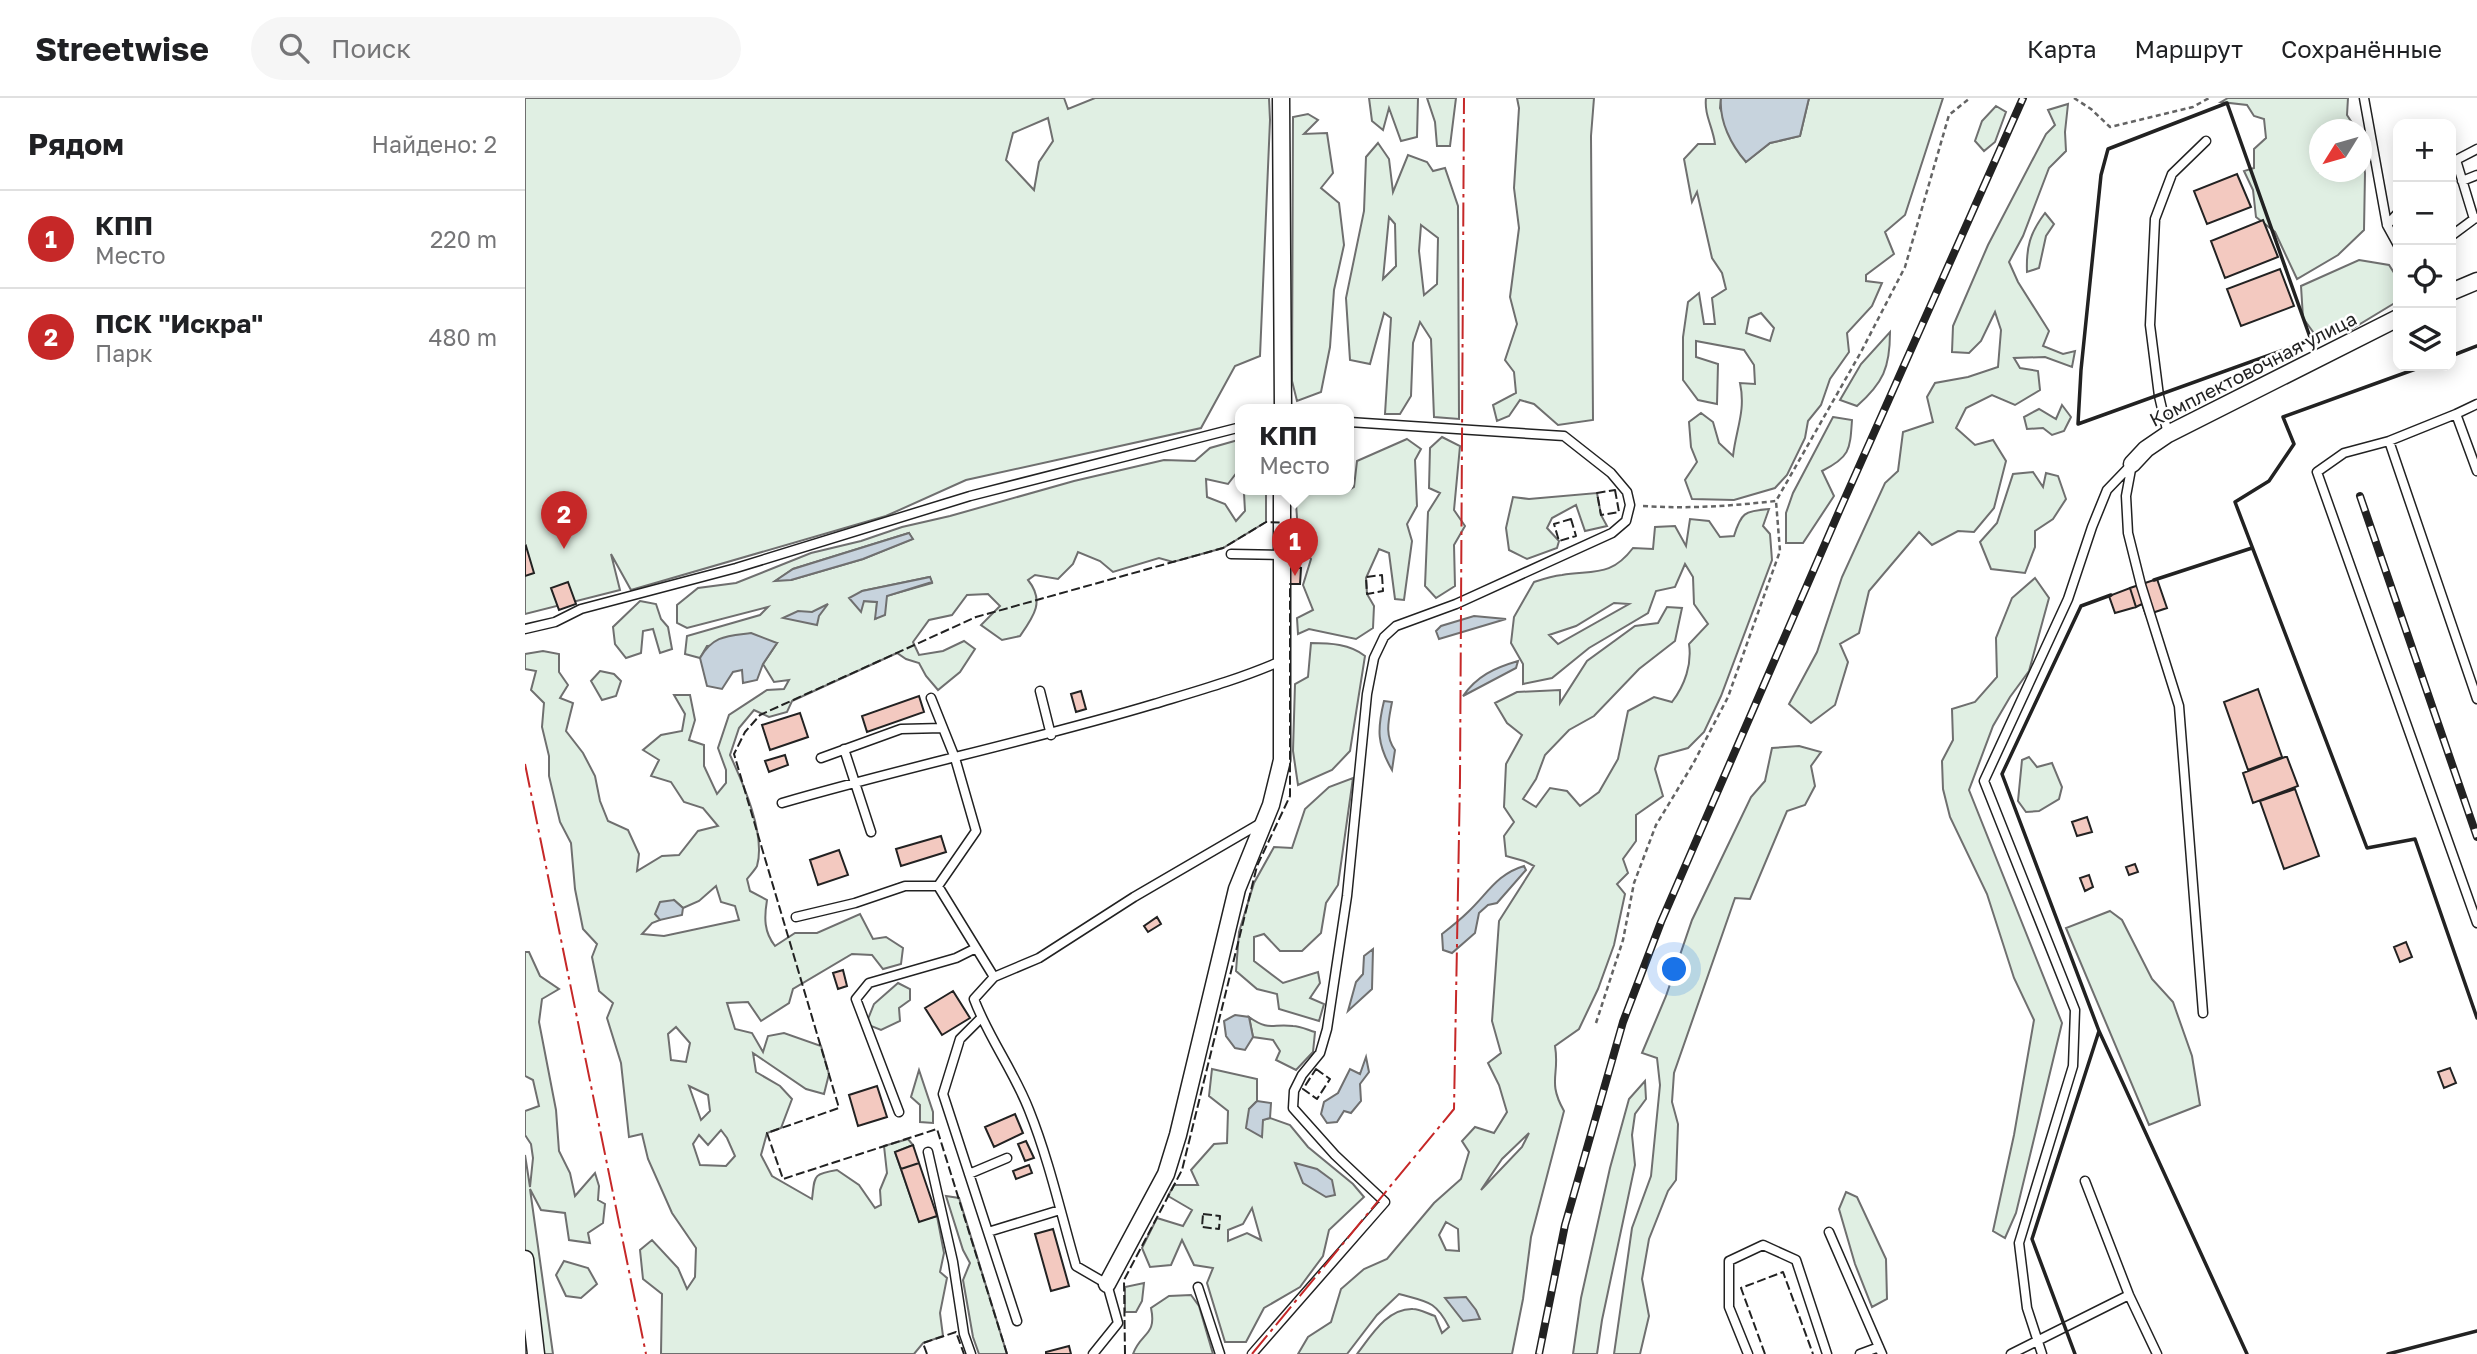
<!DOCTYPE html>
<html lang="ru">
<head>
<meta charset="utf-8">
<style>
  :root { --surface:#fff; --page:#f6f6f6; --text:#202124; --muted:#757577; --line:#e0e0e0; --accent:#c62828 }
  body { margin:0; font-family:"Golos Text",sans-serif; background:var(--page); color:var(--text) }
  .controls { position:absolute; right:21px; top:21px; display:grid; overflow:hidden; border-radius:14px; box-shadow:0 4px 18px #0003 }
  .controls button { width:63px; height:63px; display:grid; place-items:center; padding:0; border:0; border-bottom:2px solid var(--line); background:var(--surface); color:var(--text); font:35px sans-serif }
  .compass { position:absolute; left:1784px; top:21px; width:63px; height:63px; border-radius:50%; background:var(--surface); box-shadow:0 4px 18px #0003; rotate:233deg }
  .you { position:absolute; left:1150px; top:872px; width:24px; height:24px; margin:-18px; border:5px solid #fff; border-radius:50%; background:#1a73e8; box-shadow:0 0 0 10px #1a73e833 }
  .badge { display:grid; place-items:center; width:46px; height:46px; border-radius:50%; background:var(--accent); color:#fff; font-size:23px; font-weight:700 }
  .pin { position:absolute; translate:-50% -58px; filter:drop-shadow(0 2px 4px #0008) }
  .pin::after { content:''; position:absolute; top:37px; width:24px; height:21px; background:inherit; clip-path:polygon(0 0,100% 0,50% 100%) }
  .popup { position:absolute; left:710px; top:306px; width:119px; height:91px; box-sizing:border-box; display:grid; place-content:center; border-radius:14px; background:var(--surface); filter:drop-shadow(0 2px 5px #0005); font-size:23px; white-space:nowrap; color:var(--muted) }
  .popup b { font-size:26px; color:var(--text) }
  .popup::after { content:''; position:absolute; left:50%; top:100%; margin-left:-14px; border:14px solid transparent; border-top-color:var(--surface) }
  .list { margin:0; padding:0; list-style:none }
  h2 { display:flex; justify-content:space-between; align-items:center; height:91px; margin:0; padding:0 28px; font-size:30px }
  h2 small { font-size:23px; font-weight:400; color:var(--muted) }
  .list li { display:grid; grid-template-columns:46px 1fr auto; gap:21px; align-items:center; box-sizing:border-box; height:98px; padding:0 28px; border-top:2px solid var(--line) }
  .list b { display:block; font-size:26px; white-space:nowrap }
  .list p { margin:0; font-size:23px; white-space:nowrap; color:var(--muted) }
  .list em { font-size:23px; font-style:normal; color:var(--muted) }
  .icon { flex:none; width:38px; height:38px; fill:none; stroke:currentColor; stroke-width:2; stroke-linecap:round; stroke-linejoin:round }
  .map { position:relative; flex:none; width:1952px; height:1256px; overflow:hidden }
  header { display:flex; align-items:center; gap:42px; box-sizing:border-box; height:98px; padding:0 35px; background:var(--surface); border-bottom:2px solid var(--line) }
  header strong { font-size:33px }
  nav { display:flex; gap:38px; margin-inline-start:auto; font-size:24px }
  .search { width:490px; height:63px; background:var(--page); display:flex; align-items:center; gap:18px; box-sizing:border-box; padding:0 24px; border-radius:38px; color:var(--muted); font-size:26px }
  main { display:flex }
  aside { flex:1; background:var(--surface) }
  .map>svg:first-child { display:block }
  .green { fill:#e0efe3; stroke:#6f6f6f; stroke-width:2; fill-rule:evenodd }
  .water { fill:#c7d3dd; stroke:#6f6f6f; stroke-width:2 }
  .building { fill:#f3c9c0; stroke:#222; stroke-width:2 }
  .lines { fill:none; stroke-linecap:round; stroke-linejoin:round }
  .lane-casing { stroke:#222; stroke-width:11 }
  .street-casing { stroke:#222; stroke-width:19 }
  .path { stroke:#646464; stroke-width:2.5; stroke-dasharray:5 3.5; stroke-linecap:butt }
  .lane { stroke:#fff; stroke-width:8 }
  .street { stroke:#fff; stroke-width:16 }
  .rail-casing { stroke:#222; stroke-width:8 }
  .rail { stroke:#fff; stroke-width:5; stroke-dasharray:16; stroke-linecap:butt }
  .fence { stroke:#222; stroke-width:2; stroke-dasharray:9 3.5; stroke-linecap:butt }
  .wall { stroke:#222; stroke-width:3.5 }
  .power { stroke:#c62828; stroke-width:2; stroke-dasharray:24 5 3.5 5; stroke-linecap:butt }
  .labels { text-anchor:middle; stroke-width:5; stroke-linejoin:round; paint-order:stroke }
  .street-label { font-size:19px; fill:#222; stroke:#fff }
</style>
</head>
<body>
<header>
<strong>Streetwise</strong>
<div class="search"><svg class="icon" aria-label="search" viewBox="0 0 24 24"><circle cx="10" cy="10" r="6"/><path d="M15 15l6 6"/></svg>Поиск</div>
<nav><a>Карта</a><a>Маршрут</a><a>Сохранённые</a></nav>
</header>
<main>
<aside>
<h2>Рядом<small>Найдено: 2</small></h2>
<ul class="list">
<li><span class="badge">1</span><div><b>КПП</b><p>Место</p></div><em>220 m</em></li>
<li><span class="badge">2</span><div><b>ПСК &quot;Искра&quot;</b><p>Парк</p></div><em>480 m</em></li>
</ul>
</aside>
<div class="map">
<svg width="1952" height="1256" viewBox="0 0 1952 1256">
  <rect width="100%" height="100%" fill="#fff"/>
  <path class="green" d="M0 0H539L543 11 570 0H744L745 22 735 258 710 268 676 330 441 382 361 418 106 492 86 456 95 492 0 516ZM523 20 528 43 514 64 509 92 481 62 488 35Z
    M844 0H893L892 39 876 43 864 10 858 32 847 23Z
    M902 0H931L925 48H912L910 24Z
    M992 0H1069L1066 38 1068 322 1033 327 1009 306 995 302 984 318 972 323 968 307 991 295 989 274 980 262 992 226 985 199 994 130 989 90 994 10Z
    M1181 0H1196L1195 10 1221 64 1245 45 1275 38 1284 0H1418L1380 117 1360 134 1369 156 1341 177V183L1357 185 1347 208 1322 235 1324 254 1305 281 1296 307 1283 323 1280 340 1262 377 1250 390 1209 402 1167 401 1160 382 1172 364 1166 349 1164 324 1176 315 1188 324 1194 345 1208 358C1211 331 1221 313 1215 285L1230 286 1229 267 1219 252 1171 243V259L1193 266 1192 306 1173 302 1158 282V239L1163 204 1174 195 1179 226H1190L1187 200 1201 191 1197 175 1187 160 1172 94 1167 104 1159 61 1173 46H1190C1188 29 1179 17 1181 0ZM1236 215 1249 230 1245 243 1221 235 1224 220Z
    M1703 0H1823L1822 17 1831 31 1794 32V74H1836L1837 52 1840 75 1839 132 1813 157 1772 181 1750 134 1731 119 1728 92 1719 73 1729 70V51L1741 40 1739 21 1729 18 1722 7 1696 4Z
    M1543 6 1540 34 1541 53 1524 70 1498 138 1484 164 1493 184 1524 233 1518 248 1538 256 1550 253 1547 269 1520 259 1489 260 1495 270 1513 273 1515 292 1490 307 1467 297 1441 310 1431 330 1450 347 1468 342 1481 363 1469 410 1449 434 1433 433 1407 447 1394 434 1344 493 1334 535 1315 546 1323 564 1310 607 1286 625 1264 606 1292 554 1317 479 1360 385 1373 373 1378 334 1408 324 1402 299 1410 285 1443 279 1473 269 1476 232 1470 214 1456 243 1444 255 1427 254 1428 228 1463 147 1521 36 1530 27 1523 12Z
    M1471 8 1481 14 1470 44 1459 53 1450 43 1457 23Z
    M783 16 793 22 779 36 802 35 808 75 796 90 814 105 819 147 809 192 805 249 796 294 772 303 767 283 768 19Z
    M853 45 864 61 868 94 883 57 902 64 908 73 920 70 933 108 934 321 909 319 906 241 895 224 888 245 886 298 875 316H860L866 220 859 215 845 266 825 262 821 200 839 113 841 59ZM864 119 870 126 871 168 858 181ZM896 127 913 140 912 186 899 197 894 153Z
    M1520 115 1529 126 1521 138 1514 170 1502 174C1501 149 1505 135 1520 115Z
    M1834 162 1864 167 1873 181V203L1825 232 1791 238 1778 220 1776 188Z
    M1365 234C1365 270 1358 285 1332 308L1315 302 1336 266Z
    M1537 307 1546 319 1539 333 1527 337 1518 330 1502 331 1499 319 1514 311 1531 321Z
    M1308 319 1327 322C1325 352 1325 359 1297 373L1309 398 1278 445H1261V415L1268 395Z
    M917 339 935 348 929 412 940 428 929 447 930 488 911 500 900 488 903 414 915 395 904 390 905 350Z
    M882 341 896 351 890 362 892 408 882 426 887 443 879 502 870 501 864 455 854 451 841 480 842 496 849 508 848 530 831 541 784 531 773 536 772 520 788 512 778 487 786 461 774 447 770 392H824L829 389 832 363Z
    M713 342H716V374L713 373 703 386 681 381 682 399 700 406 711 423 720 413 719 395 722 392H741V424L698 450 648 464 634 460 588 474 575 463 553 454 548 466 533 481 510 477 503 482C520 503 509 518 495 538L477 542 456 527 475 508 463 496 442 497 427 517 404 522 388 544 394 557 418 553 439 543 450 551 435 574 413 592 401 578 394 565 381 561 372 555 267 603 262 614 244 619 229 612 214 630 205 657C218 685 241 737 232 768 230 772 225 777 222 781L225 793 242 802C239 820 239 834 250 848L270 835H292L335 816 348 841 361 839 378 850 376 866 358 871 347 857 327 856 268 891 264 905 236 923 223 904 202 905 210 931 227 935 238 954 243 938 259 935 296 948 304 976 299 996 281 991 228 955 231 974 255 988 267 1001 256 1030 242 1035 236 1057 247 1078 287 1101C290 1078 287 1076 312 1072L334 1087 350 1110 356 1107 355 1092 362 1075 359 1048 383 1041 388 1047 370 1054 394 1123 412 1118 419 1155 415 1174 422 1180 415 1215 418 1238 398 1245 389 1256H136L137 1196 118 1181 115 1152 127 1142 153 1170 162 1191 170 1179 171 1150 147 1115 123 1061 117 1036 104 1039 96 965 82 920 88 905 74 893 67 859 72 846 58 831 50 791 46 745 35 724 24 678V658L17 629 19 605 6 592 11 573 0 571V556L18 553 34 556V574L43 587 35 600 48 605 41 633 58 655 70 678 75 703 83 723 103 732 114 756 112 773 137 758 154 757 173 733 193 728 178 710 159 704 146 684 126 678 134 662 118 652 136 637 157 633 160 616 149 597H165L170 622 164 642 179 647V668L192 696 201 685V672L193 650 204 617 242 592 259 591 264 582 249 584 238 566 252 545 182 548 175 560 160 556 162 538 235 517 243 509 162 530 152 525V507L173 490 211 485 286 455 336 443 377 429 425 418 549 383 639 362 670 363 685 350ZM384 435 387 441 338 461 266 482H252L268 471ZM405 479 407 485 361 498 351 521 352 504 339 503 337 493ZM191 788 196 804 210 808 214 822 139 838 117 836 127 825 135 822 149 802 158 810 174 803ZM151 929 165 945 161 964 146 962 143 936ZM164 988 183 997 185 1013 176 1022ZM196 1032 202 1040 210 1058 201 1068 175 1067 168 1046 174 1037 183 1047Z
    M1508 374 1518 389 1521 375 1533 378 1541 401 1528 421 1510 433V449L1500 475 1466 471 1455 444 1472 425 1488 376Z
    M1072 395 1076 417 1082 428 1060 433 1051 407 1027 420 1022 430 1034 443 1032 450 1002 461 984 452 981 430 988 399 1004 401Z
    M1244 411 1238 428 1245 436 1247 462 1196 598 1179 634 1163 650 1134 658 1130 671 1138 698 1111 717V743L1098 761 1103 775 1092 786 1100 796 1089 847 1073 891 1054 931 1030 948C1035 977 1022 983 1039 1013L1006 1139 998 1201 987 1256H832C846 1238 862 1210 888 1211 895 1211 903 1216 910 1218L917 1235 924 1229C910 1202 902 1204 874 1196L852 1217 822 1256H773L783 1239 806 1224 816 1191 839 1171 862 1161 909 1105 936 1081 944 1054 937 1043 950 1029 969 1035 982 1014 974 987 963 965 976 955 967 923 974 823 1009 768 999 763 981 758 979 738 989 724 979 709 981 666 997 637 982 625 970 605 992 594 1035 592V605L1062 563 1110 528 1133 525 1142 509 1157 510 1150 543 1114 571 1069 618 1044 632 1020 657 1011 681 998 701 1011 709 1025 690 1042 693 1055 708 1074 694 1093 661 1103 613 1129 599 1147 604C1160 587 1167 566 1164 546L1183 526 1169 506 1168 479 1160 466 1150 489 1131 493 1123 515 1064 550 1027 580 998 586V566L986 545 989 519 1009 484C1018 481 1027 478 1037 477 1069 472 1086 479 1108 450L1128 451 1130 429 1150 428 1161 448 1165 421 1184 423 1195 439 1209 438C1216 415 1219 413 1244 411ZM1089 505 1104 506 1033 546 1024 537 1051 528ZM1004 1035 997 1049 956 1092 977 1061ZM921 1124 933 1131 934 1153 921 1152 914 1137Z
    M1510 480 1524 500 1504 573 1485 599 1468 628 1444 692 1537 925 1491 1115 1480 1140 1468 1133 1489 1037 1509 922 1489 880 1462 796 1425 719 1418 691 1417 663 1428 642 1427 611 1450 604 1472 579 1471 540 1487 500Z
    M115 503 131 506 136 521 143 529 147 551 135 555 128 531 118 533 116 555 101 560 90 546 88 529Z
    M786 545C805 545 825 546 840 558L825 653 807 672 773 687 768 653 770 586 783 579Z
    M75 573 89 576 96 583 91 598 77 602 66 583Z
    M1274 648 1296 654 1286 668 1290 688 1280 707 1262 713 1225 801 1210 800 1149 975 1147 1004 1153 1026 1151 1082 1143 1093 1124 1141 1117 1181 1124 1218 1115 1256H1089L1107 1130 1126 1078 1135 987 1132 960 1117 955 1141 898 1167 822 1226 699 1240 683 1247 650Z
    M1504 659 1512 669 1527 665 1537 689 1534 701 1514 713 1501 714 1493 703 1497 662Z
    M828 680 813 787 801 805 796 835 777 853H755L739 836 729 839V863L758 885 793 874 795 885 785 900 799 906 794 923 754 911 752 896 732 891 711 873 714 834 729 785 749 749 767 750 780 711 804 689Z
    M1585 813 1597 822 1627 881 1648 904 1667 958 1675 1007 1624 1027 1541 830Z
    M0 854H4L15 878 34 891 17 901 14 924 31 1012 34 1053 45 1075 50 1098 70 1075 74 1088 73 1102 80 1106 78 1125 63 1135 65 1145 44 1142 40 1115 16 1112 5 1091 28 1256H0V1057L5 1089 8 1060 6 1046 0 1037V1013L14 1008 8 982 0 978Z
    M373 885 385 891V902L374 910 375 923 356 932 341 926 349 906Z
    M724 919C745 934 747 925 768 928 775 928 783 932 790 934L788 954 771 972 751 962 755 953 748 942 728 939Z
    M687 971 732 981V1003L724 1011 737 1038V1022L745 1020 765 1027 783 1049 828 1086 839 1099 804 1132 798 1158 775 1189 739 1210 721 1244H700L682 1185 688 1170 669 1167 657 1142 646 1167 625 1169 617 1150 632 1120 658 1128 667 1112 643 1098 649 1087H673L666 1072 689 1046 702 1045 703 1013 684 998ZM727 1110 736 1142 722 1135 703 1143V1132L718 1126Z
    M394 972 408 1014V1025L395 1024V1007L386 999Z
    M1120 983 1121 1001 1110 1016 1107 1037 1110 1067 1077 1222 1072 1256H1048L1056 1200 1085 1070 1104 1001Z
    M1321 1094 1332 1099 1361 1161 1362 1201 1347 1209 1330 1166 1314 1111Z
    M421 1098 434 1100 482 1256H454L448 1239 438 1182 445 1165 438 1152Z
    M39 1163 63 1170 72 1186 56 1200 41 1198 31 1177Z
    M619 1185 617 1203 611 1214H600V1189Z
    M666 1197 674 1208 688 1256H608C616 1234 632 1238 626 1210L644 1198Z"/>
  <path class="water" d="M1196 0H1284L1275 38 1245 45 1221 64C1206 47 1194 23 1196 0Z
    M384 435 388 441 338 461 266 482 250 483 268 471Z
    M405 479 407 484 362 498 360 517 350 521 352 504 339 503 336 514 324 500 337 493Z
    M303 506 294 518 292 527 258 520 273 513 287 514Z
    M949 518 981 521 914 541 911 533 916 528Z
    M226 535 252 545 238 566 232 582 218 585 217 572 208 574 197 591 182 588 175 560C188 537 203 538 226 535Z
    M993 563 991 570 938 598C952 578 969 570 993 563Z
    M859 603 867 604C864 621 859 637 870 652L867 672C852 646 852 632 859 603Z
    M999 768 1001 772 972 805 963 807 954 815 950 835 927 855 918 852 917 836C926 829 935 822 943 814 963 795 972 776 999 768Z
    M149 802 158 810 157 817 135 822 130 816 135 804Z
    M848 851 847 891 823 913 831 884 838 876 839 858Z
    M710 917 724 919 728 939 720 952 710 950 701 938 699 923Z
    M841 959 844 974 835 986 836 1003 826 1015 819 1013 812 1024 802 1025 796 1016 799 1004 813 995 825 971 835 976Z
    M732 1003 746 1005 745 1020 738 1022 737 1039 721 1030 724 1011Z
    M770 1065 792 1071 807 1082 810 1097 801 1099 778 1085Z
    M941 1199 951 1212 955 1221 938 1223 920 1200Z"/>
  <path class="building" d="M1712 76 1726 109 1682 126 1669 93Z
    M1738 122 1753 159 1700 180 1686 143Z
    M1755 171 1769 208 1716 228 1702 191Z
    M1 448 9 475 0 478V449Z
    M765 470H776L775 486H765Z
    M1632 481 1642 510 1621 517 1617 506 1611 509 1605 490Z
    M43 484 51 506 34 512 26 490Z
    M1605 490 1611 509 1590 515 1584 498Z
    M1733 591 1757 659 1723 672 1699 604Z
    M556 593 561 611 551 614 546 596Z
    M394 598 399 614 342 634 337 618Z
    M275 615 283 639 245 652 237 627Z
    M260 657 263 667 244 674 240 663Z
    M1760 659H1762L1773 688 1728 705 1718 675Z
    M1770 691 1794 758 1759 771 1735 703Z
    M1562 719 1567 734 1552 738 1547 724Z
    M416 738 421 754 376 768 371 751Z
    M314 752 323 777 293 787 285 762Z
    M1610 766 1613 774 1604 777 1601 769Z
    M1564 777 1568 789 1560 793 1555 780Z
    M632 819 636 826 623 834 619 828Z
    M1881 844 1887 859 1875 864 1869 849Z
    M318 872 322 888 313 891 308 875Z
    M428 893 445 920 417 937 400 910Z
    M1925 970 1931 985 1919 990 1913 974Z
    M352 988 362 1019 333 1028 324 997Z
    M490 1016 498 1035 469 1049 460 1029Z
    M501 1043 509 1060 500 1063 493 1046Z
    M388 1047 394 1065 376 1071 370 1054Z
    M394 1065 412 1118 394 1124 376 1071Z
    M504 1067 507 1075 491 1081 488 1073Z
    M528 1131 544 1188 526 1193 510 1136Z
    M544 1248 546 1256H521V1254Z"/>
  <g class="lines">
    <defs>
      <path id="lane" d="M1839 0 1862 127 1873 147
        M1952 51 1931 62 1949 121 1952 120
        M1937 83 1952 77
        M1862 127 1873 115
        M1926 138 1949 121
        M1952 306 1931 316 1864 343 1819 355 1792 374 1952 825
        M1931 316 1952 373
        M1643 336 1634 298 1625 227 1630 121 1647 76 1681 43
        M1864 343 1952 601
        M1607 366 1601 398 1603 435 1616 487 1654 608 1678 915
        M706 456 756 457
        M0 531 30 524 56 511 211 470 445 398 716 329
        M515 593 526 637
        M406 600 430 660 451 733 413 788 469 879
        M319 651 346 734
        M296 660 376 631 418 630
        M257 705C380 669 506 643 629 606 672 593 715 581 756 563
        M271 819 330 805 380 788H413
        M456 920 435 941 418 996 492 1223
        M374 1014 331 901 344 885 431 860 451 850
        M403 1054 428 1164 439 1236 446 1256
        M444 1076 482 1060
        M1560 1083 1604 1197 1632 1256
        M463 1134 535 1112
        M1304 1134 1357 1256
        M673 1189 695 1256
        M568 1256 593 1225 582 1186 551 1168C536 1116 524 1062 504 1012 489 973 463 939 449 901L469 879 514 860 609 799 736 725
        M727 1256 860 1104 810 1057 768 1010 769 993 777 977 795 955 802 931 822 798 842 596 849 560 859 539 871 528 931 506 1087 435 1101 423 1105 407 1102 394 1086 375 1039 338 824 324
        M1223 1256 1204 1209V1163L1238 1147 1271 1162 1302 1256
        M1335 1256 1354 1249
        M1486 1256 1604 1197
        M1517 1256 1502 1210 1494 1145 1548 968 1550 912 1459 683 1543 501 1567 429 1582 392 1607 366"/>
      <path id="street" d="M756 0 758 312
        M1926 194 1952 183
        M1607 366 1621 351 1643 336 1873 220
        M0 1161 11 1256
        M582 1186 641 1076 653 1037 712 791 746 707 757 662V392"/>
    </defs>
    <use href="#lane" class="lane-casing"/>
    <use href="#street" class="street-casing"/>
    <path class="path" d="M1549 0 1566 11 1585 29 1668 9 1684 0
      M1118 408C1163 411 1206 408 1251 403L1336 254 1380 169 1424 17 1445 0
      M1071 925 1098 842 1109 785 1131 727 1168 666 1203 599 1255 453 1251 403"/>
    <use href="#lane" class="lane"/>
    <use href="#street" class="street"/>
    <defs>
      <path id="rail" d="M1835 398 1952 739
        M1014 1256 1040 1127 1098 924 1136 824 1316 409 1498 0"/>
    </defs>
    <use href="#rail" class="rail-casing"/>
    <use href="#rail" class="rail"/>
    <path class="fence" d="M1090 392 1094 414 1076 417 1072 395Z
      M1046 421 1051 438 1034 443 1029 426Z
      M857 477 858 493 842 496 841 479Z
      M791 971 805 981 792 1001 778 991Z
      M678 1116 695 1118 694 1131 677 1129Z
      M402 1256 398 1245 431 1234 439 1256
      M482 1256 412 1031 258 1081 242 1035 314 1010 209 656 220 634 235 617 451 519 698 450 741 424 768 425 769 461 776 471
      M600 1256 599 1182 657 1072 732 768 765 698V486H769
      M1240 1256 1216 1190 1258 1174 1288 1256"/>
    <path class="wall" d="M1702 5 1786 242 1553 326 1556 272 1576 77 1583 51Z
      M1926 258 1952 248
      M1899 268 1758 319 1769 346 1744 383 1710 404 1842 750 1890 741 1952 920
      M1629 482 1727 450
      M1586 497 1556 508 1477 676 1574 933 1722 1256
      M1550 1256 1507 1141 1574 933
      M1863 1256 1952 1233"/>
    <path class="power" d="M0 666 121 1256
      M727 1256 929 1011 935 681 939 0"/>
  </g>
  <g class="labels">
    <g class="street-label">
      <text transform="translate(1728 271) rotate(-27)" y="7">Комплектовочная улица</text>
    </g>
  </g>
</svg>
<div class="controls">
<button>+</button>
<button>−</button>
<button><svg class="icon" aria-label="locate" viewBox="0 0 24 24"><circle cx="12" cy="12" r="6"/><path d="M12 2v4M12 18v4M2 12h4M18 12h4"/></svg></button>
<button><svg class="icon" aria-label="layers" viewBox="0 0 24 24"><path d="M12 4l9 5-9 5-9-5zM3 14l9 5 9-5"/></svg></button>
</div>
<svg class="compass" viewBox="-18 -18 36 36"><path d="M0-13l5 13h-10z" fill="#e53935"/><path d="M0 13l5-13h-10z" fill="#757577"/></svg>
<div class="you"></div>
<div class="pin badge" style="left:770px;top:478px">1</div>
<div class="popup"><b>КПП</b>Место</div>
<div class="pin badge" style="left:39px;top:451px">2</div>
</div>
</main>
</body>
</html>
